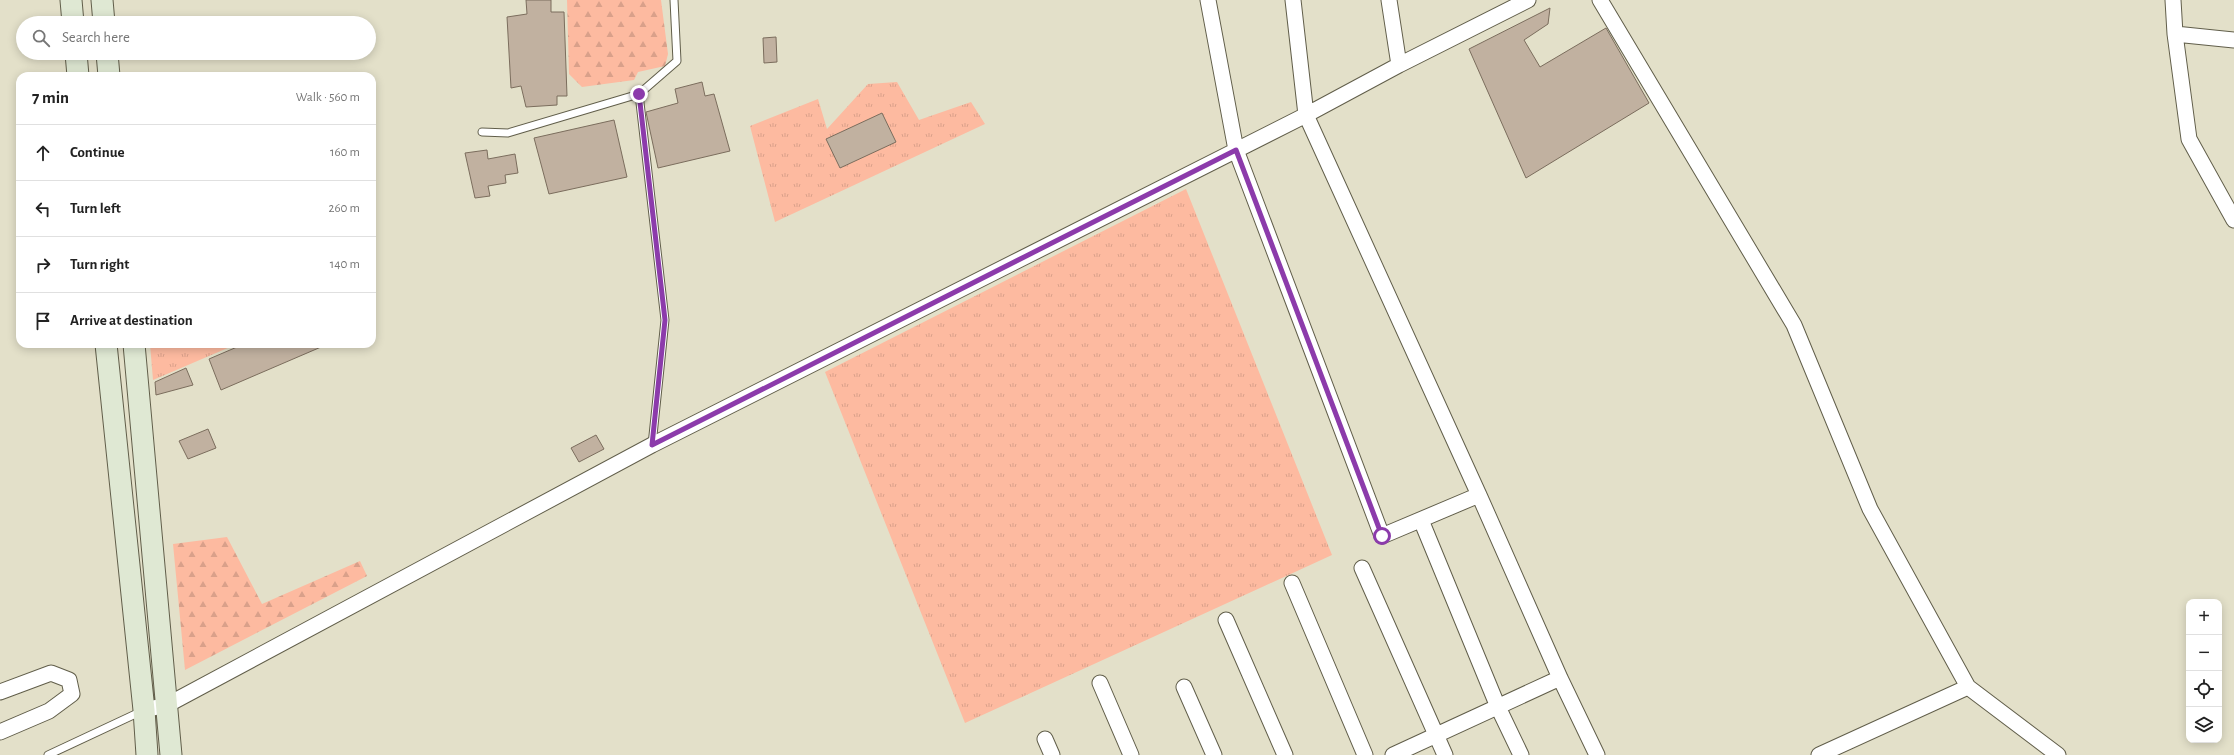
<!DOCTYPE html>
<html lang="en">
<head>
<meta charset="utf-8">
<style>
  :root { --surface:#fff; --page:#f2f2f2; --text:#222; --muted:#767676; --line:#e0e0e0 }
  body { margin:0; font-family:"Alegreya Sans",sans-serif; background:var(--page); color:var(--text) }
  .controls { position:absolute; right:12px; bottom:12px; display:grid; overflow:hidden; border-radius:8px; box-shadow:0 2px 10px #0003 }
  .controls button { width:36px; height:36px; display:grid; place-items:center; padding:0; border:0; border-bottom:1px solid var(--line); background:var(--surface); color:var(--text); font:20px sans-serif }
  .stop { position:absolute; width:12px; height:12px; margin:-9px; border:3px solid #8c3bab; border-radius:50%; background:#fff }
  .stop.end { background:#8c3bab; border-color:#fff; box-shadow:0 1px 4px #0008 }
  .list { margin:0; padding:0; list-style:none }
  h2 { display:flex; justify-content:space-between; align-items:center; height:52px; margin:0; padding:0 16px; font-size:17px }
  h2 small { font-size:13px; font-weight:400; color:var(--muted) }
  .list li { display:grid; grid-template-columns:26px 1fr auto; gap:12px; align-items:center; box-sizing:border-box; height:56px; padding:0 16px; border-top:1px solid var(--line) }
  .list b { display:block; font-size:15px; white-space:nowrap }
  .list em { font-size:13px; font-style:normal; color:var(--muted) }
  .icon { flex:none; width:22px; height:22px; fill:none; stroke:currentColor; stroke-width:2; stroke-linecap:round; stroke-linejoin:round }
  .map { position:relative; flex:none; width:2234px; height:755px; overflow:hidden }
  .search { position:absolute; background:var(--surface); box-shadow:0 2px 10px #0003; left:16px; top:16px; width:360px; height:44px; display:flex; align-items:center; gap:10px; box-sizing:border-box; padding:0 14px; border-radius:22px; color:var(--muted); font-size:15px }
  .panel { position:absolute; background:var(--surface); box-shadow:0 2px 10px #0003; left:16px; top:72px; width:360px; height:276px; border-radius:12px }
  .map>svg:first-child { display:block }
  .grass { fill:url(#grass-tufts) }
  .forest { fill:url(#forest-firs) }
  .building { fill:#c1b1a0; stroke:#7b6d5d }
  .lines { fill:none; stroke-linecap:round; stroke-linejoin:round }
  .lane-casing { stroke:#615e4a; stroke-width:9 }
  .street-casing { stroke:#615e4a; stroke-width:17 }
  .secondary-casing { stroke:#615e4a; stroke-width:23 }
  .lane { stroke:#fff; stroke-width:7 }
  .street { stroke:#fff; stroke-width:15 }
  .secondary { stroke:#dfe8d3; stroke-width:21 }
  .route { stroke:#8c3bab; stroke-width:5 }
</style>
</head>
<body>
<div class="map">
<svg width="2234" height="755" viewBox="0 0 2234 755">
  <defs>
    <pattern id="grass-tufts" width="24" height="20" patternUnits="userSpaceOnUse"><rect width="24" height="20" fill="#fdbaa0"/><path d="M3 7l-1-3M5 7V3M7 7l1-3M15 17l-1-3M17 17v-4M19 17l1-3" fill="none" stroke="#d9a08a"/></pattern>
    <pattern id="forest-firs" width="22" height="20" patternUnits="userSpaceOnUse"><rect width="22" height="20" fill="#fdbaa0"/><path d="M5 1l3.5 6h-7zM16 11l3.5 6h-7z" fill="#d9a08a"/></pattern>
  </defs>
  <rect width="100%" height="100%" fill="#e3e0c9"/>
  <path class="grass" d="M897 82 919 120 971 102 985 124 775 222 750 126 818 99 827 129 868 84Z
    M1186 189 1332 555 965 723 825 372Z
    M150 344H237L153 380Z"/>
  <path class="forest" d="M567 0H661L668 54 665 66 638 72 634 80 582 87 569 74Z
    M227 537 262 604 360 561 367 576 185 670 173 544Z"/>
  <path class="building" d="M526 0H551V12H564L567 96H557V105L526 107 521 86 511 88 507 17 527 14Z
    M1550 8 1548 24 1524 40 1540 67 1606 28 1649 103 1526 178 1469 49Z
    M776 37 777 62 764 63 763 38Z
    M702 82 705 96 714 94 730 151 658 168 646 112 678 103 675 89Z
    M882 113 896 142 840 168 826 139Z
    M614 120 627 177 549 194 534 138Z
    M487 150 488 159 515 154 518 173 505 175 506 183 488 186 490 196 475 198 465 153Z
    M244 344H328L221 390 209 359Z
    M186 368 193 385 156 395 155 382Z
    M208 429 216 448 188 459 179 441Z
    M596 435 604 449 579 462 571 448Z"/>
  <g class="lines">
    <defs>
      <path id="lane" d="M639 94 665 320 652 445
        M482 132 508 133 639 94 677 61 674 0
        M48 755 142 711"/>
      <path id="street" d="M1208 0 1236 150 1382 536 1479 495
        M1293 0 1306 115 1479 495 1560 678 1597 755
        M1389 0 1399 65
        M1600 0 1794 325 1870 509 1968 687 2058 755
        M2173 0 2175 34 2189 139 2234 220
        M2175 34 2234 40
        M1421 520 1498 707 1521 755
        M1362 568 1445 755
        M1292 583 1365 755
        M1226 620 1285 755
        M1100 683 1131 755
        M1184 687 1214 755
        M0 692 51 673 69 680 72 694 49 711 0 732
        M144 710 167 705 652 445 1306 115 1399 65 1528 0
        M1045 739 1052 755
        M1393 755 1560 678
        M1819 755 1968 687"/>
      <path id="secondary" d="M71 0 73 23
        M102 0 104 23
        M76 53 78 76
        M107 53 109 76
        M106 344 144 710 147 755
        M134 344 171 755"/>
    </defs>
    <use href="#lane" class="lane-casing"/>
    <use href="#street" class="street-casing"/>
    <use href="#secondary" class="secondary-casing"/>
    <use href="#lane" class="lane"/>
    <use href="#street" class="street"/>
    <use href="#secondary" class="secondary"/>
  </g>
  <g class="lines">
    <path class="route" d="M639 94 665 320 652 445 1236 150 1382 536"/>
  </g>
</svg>
<div class="controls">
<button>+</button>
<button>−</button>
<button><svg class="icon" aria-label="locate" viewBox="0 0 24 24"><circle cx="12" cy="12" r="6"/><path d="M12 2v4M12 18v4M2 12h4M18 12h4"/></svg></button>
<button><svg class="icon" aria-label="layers" viewBox="0 0 24 24"><path d="M12 4l9 5-9 5-9-5zM3 14l9 5 9-5"/></svg></button>
</div>
<div class="stop" style="left:1382px;top:536px"></div>
<div class="stop end" style="left:639px;top:94px"></div>
<div class="search"><svg class="icon" aria-label="search" viewBox="0 0 24 24"><circle cx="10" cy="10" r="6"/><path d="M15 15l6 6"/></svg>Search here</div>
<section class="panel">
<h2>7 min<small>Walk · 560 m</small></h2>
<ul class="list">
<li><svg class="icon" aria-label="ahead" viewBox="0 0 24 24"><path d="M12 20V5M6 11l6-6 6 6"/></svg><div><b>Continue</b></div><em>160 m</em></li>
<li><svg class="icon" aria-label="left" viewBox="0 0 24 24"><path d="M17 20v-9H6M10 6l-5 5 5 5"/></svg><div><b>Turn left</b></div><em>260 m</em></li>
<li><svg class="icon" aria-label="right" viewBox="0 0 24 24"><path d="M7 20v-9h11M14 6l5 5-5 5"/></svg><div><b>Turn right</b></div><em>140 m</em></li>
<li><svg class="icon" aria-label="arrive" viewBox="0 0 24 24"><path d="M6 21V4h12l-3 4 3 4H6"/></svg><div><b>Arrive at destination</b></div></li>
</ul>
</section>
</div>
</body>
</html>
